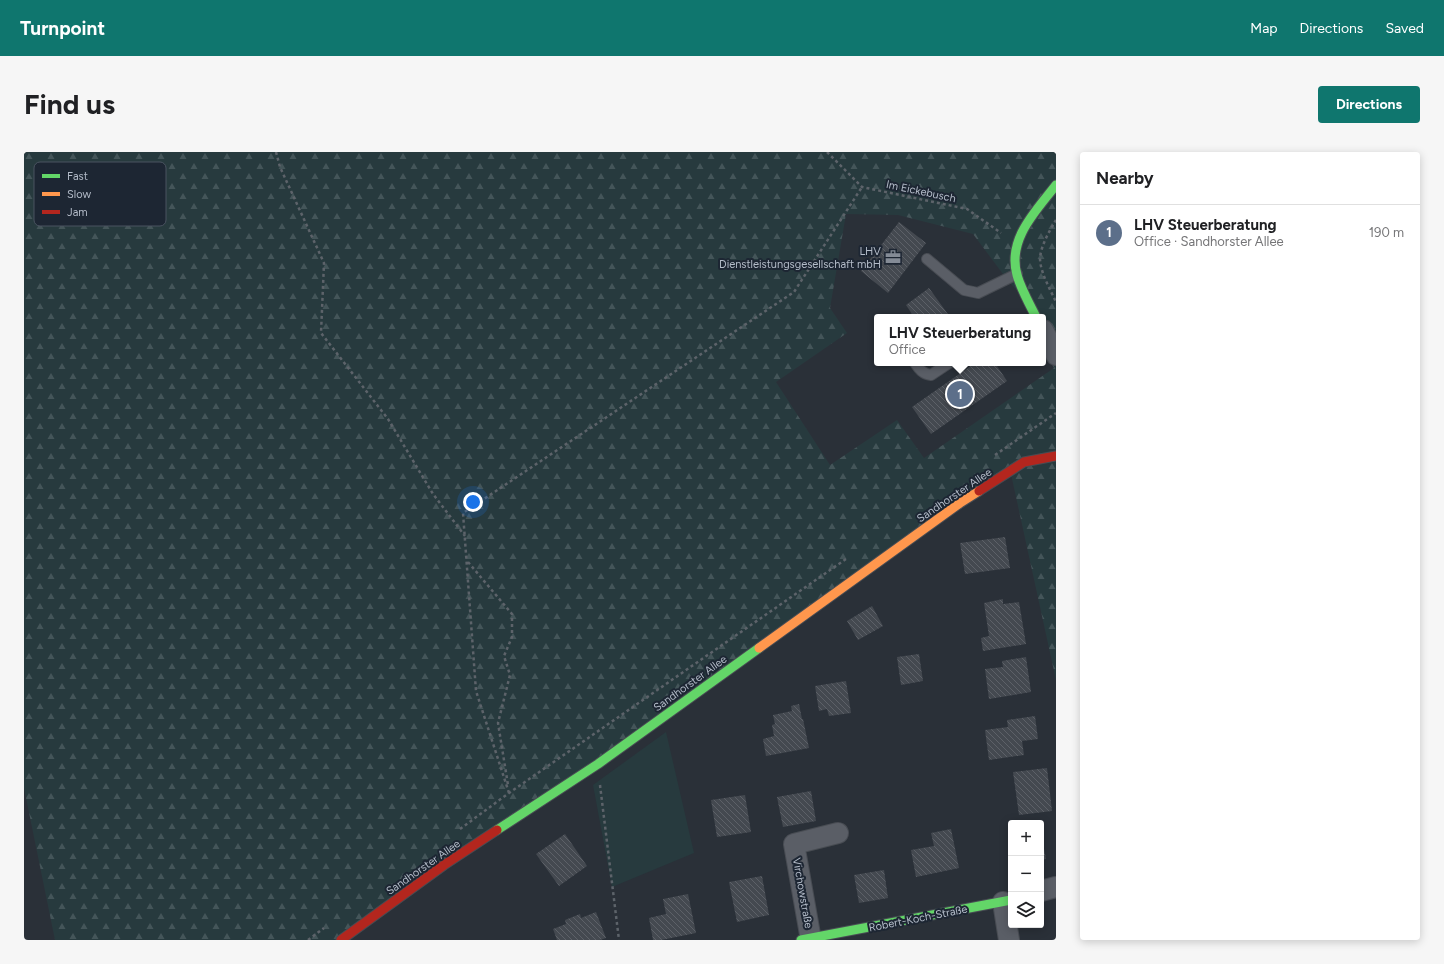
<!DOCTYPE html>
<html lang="en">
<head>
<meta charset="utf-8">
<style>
  :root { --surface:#fff; --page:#f6f6f6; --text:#202124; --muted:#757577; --line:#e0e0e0; --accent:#0f766e }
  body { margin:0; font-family:Figtree,sans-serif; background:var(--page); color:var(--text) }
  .controls { position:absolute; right:12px; bottom:12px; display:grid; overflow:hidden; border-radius:4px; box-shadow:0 2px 10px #0003 }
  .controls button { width:36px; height:36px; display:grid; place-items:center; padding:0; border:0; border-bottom:1px solid var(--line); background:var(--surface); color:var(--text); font:20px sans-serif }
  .you { position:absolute; left:449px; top:350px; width:14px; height:14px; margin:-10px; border:3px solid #fff; border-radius:50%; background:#1a73e8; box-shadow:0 0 0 6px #1a73e833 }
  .badge { display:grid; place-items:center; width:26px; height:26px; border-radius:50%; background:var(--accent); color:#fff; font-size:13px; font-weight:700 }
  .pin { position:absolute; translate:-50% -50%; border:2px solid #fff; box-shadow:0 1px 4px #0006 }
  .popup { position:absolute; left:850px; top:162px; width:172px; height:52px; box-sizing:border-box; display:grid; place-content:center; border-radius:4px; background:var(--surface); filter:drop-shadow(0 1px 3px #0005); font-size:13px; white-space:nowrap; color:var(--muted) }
  .popup b { font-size:15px; color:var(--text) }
  .popup::after { content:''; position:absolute; left:50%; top:100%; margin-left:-8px; border:8px solid transparent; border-top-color:var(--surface) }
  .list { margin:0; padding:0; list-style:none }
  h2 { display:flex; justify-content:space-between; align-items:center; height:52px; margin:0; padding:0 16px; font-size:17px }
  h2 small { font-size:13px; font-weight:400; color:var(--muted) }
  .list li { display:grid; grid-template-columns:26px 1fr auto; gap:12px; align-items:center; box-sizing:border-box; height:56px; padding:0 16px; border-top:1px solid var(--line) }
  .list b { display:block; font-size:15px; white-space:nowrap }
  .list p { margin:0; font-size:13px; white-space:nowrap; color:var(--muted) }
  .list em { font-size:13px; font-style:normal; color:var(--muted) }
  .icon { flex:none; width:22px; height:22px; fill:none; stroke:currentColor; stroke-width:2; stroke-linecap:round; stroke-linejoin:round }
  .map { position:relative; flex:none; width:1032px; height:788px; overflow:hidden; border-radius:4px }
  header { display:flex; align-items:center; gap:24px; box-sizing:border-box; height:56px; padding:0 20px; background:var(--accent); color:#fff }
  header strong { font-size:19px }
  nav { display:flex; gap:22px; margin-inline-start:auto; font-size:14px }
  .intro { display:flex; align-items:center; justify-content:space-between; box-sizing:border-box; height:96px; padding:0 24px }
  h1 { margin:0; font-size:28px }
  .button { padding:10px 18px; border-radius:4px; background:var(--accent); color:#fff; font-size:14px; font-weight:700 }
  main { display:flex; gap:24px; padding:0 24px }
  aside { flex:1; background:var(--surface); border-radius:4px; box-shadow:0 2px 10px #0003 }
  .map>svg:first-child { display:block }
  .forest { fill:url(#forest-firs); fill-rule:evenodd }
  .park { fill:#273a3e }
  .building { fill:url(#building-back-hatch) }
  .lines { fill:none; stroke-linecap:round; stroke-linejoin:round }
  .lane-casing { stroke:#484c53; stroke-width:12 }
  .street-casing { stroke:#484c53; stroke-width:22 }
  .fast-casing { stroke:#484c53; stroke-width:11 }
  .slow-casing { stroke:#484c53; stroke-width:11 }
  .jam-casing { stroke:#484c53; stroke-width:11 }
  .path { stroke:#5d636a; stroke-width:2.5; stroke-dasharray:3 3; stroke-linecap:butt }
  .lane { stroke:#5a5e66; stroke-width:10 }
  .street { stroke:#5a5e66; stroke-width:20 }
  .fast { stroke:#63d668; stroke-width:9 }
  .slow { stroke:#ff974d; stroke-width:9 }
  .jam { stroke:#b3261e; stroke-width:9 }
  .labels { text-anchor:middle; stroke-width:4; stroke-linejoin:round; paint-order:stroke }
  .street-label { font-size:11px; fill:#b4bcc9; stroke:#1d2633 }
  .poi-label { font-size:11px; fill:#b4bcc9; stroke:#1d2633; text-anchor:end }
  .key { fill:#1d2633; stroke:#4a5360; stroke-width:1 }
  .key-label { font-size:11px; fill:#b4bcc9 }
</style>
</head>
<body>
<header>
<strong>Turnpoint</strong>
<nav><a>Map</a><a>Directions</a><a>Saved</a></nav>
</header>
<div class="intro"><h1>Find us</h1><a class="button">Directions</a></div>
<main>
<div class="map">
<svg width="1032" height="788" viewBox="0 0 1032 788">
  <defs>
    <pattern id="forest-firs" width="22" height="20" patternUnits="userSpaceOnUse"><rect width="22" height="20" fill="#273a3e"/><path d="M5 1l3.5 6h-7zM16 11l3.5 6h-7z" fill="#445559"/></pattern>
    <pattern id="building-back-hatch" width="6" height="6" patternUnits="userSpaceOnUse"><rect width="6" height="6" fill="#444950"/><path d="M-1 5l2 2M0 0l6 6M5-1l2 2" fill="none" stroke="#5d6168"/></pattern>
  </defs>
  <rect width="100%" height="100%" fill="#2a3038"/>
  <path class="forest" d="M0 0H1032V528L987 322 317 788H31L0 636ZM822 62 874 63 949 82 985 130 1019 165V195L1030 216 900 306 873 268 806 313 752 230 823 181 806 156Z"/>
  <path class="park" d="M642 580 670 701 588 735 569 633Z"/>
  <path class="building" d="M875 70 902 91 864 141 837 119Z
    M905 136 926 165H890L882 153Z
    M951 211H971L983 229 907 282 888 255Z
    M981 385 986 416 941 422 936 391Z
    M979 447V452L995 450 1002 492 959 499 957 486 965 484 960 451Z
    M848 454 859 474 834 488 823 469Z
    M895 502 899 529 877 533 873 505Z
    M1002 505 1007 540 965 547 961 517 979 515 978 509Z
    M822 529 827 561 805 564 803 557 795 559 791 534Z
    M775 552 778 567H779L785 596 742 604 739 587 750 584 748 573 751 572 749 563 768 559 767 554Z
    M1011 564 1014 587 998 589 1000 603 965 608 961 578 984 575 983 568Z
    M1023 616 1028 659 995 663 989 620Z
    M787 639 792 669 759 675 753 645Z
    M721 643 727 680 693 685 687 648Z
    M927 677 935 716 892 725 887 698 910 694 907 681Z
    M1017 681 1022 707 1017 708Z
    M541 682 563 714 535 734 512 702Z
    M860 718 864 746 835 751 830 723Z
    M738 724 745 763 713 770 705 730Z
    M664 742 672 781 637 788H629L625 766 642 762 639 747Z
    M572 760 582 786 576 788H533L529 777 542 772 541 768 556 762 557 766Z"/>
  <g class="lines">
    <defs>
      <path id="lane" d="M903 107 940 138 954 141 993 122
        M891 211C895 217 899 222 907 223L925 211"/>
      <path id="street" d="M1019 178 1032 203
        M1017 739 1032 735
        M979 750 985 788
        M787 788 770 692 814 681"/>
      <path id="fast" d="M1012 165C1005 151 997 137 993 123 983 87 1012 59 1032 33
        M473 678 574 612 735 496
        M777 788 987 748"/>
      <path id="slow" d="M735 496 936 351 955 339"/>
      <path id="jam" d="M955 339 1000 310 1032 304
        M317 788 420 713 473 678"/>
    </defs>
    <use href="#lane" class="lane-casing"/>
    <use href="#street" class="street-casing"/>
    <use href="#fast" class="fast-casing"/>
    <use href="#slow" class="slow-casing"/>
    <use href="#jam" class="jam-casing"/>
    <path class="path" d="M252 0 256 15 300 111 297 181 364 267 409 342 441 384
      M803 0 838 35 943 57 977 81
      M1032 68C1026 78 1017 93 1016 106 1016 120 1026 137 1032 150
      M971 303 1032 261
      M444 410 488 462V485L480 504 486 523 474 571 484 633
      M576 633 595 788
      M485 641 452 539 439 361 770 140 838 35
      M436 677 485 641 822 407
      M284 788 300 776"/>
    <use href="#lane" class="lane"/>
    <use href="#street" class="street"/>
    <use href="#fast" class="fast"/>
    <use href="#slow" class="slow"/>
    <use href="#jam" class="jam"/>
  </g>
  <defs>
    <symbol id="office-bare" viewBox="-9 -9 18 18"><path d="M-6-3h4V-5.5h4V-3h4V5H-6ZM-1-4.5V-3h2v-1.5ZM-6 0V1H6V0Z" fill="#848b96" stroke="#1d2633" stroke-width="2.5" paint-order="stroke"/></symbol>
  </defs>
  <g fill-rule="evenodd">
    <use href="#office-bare" x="858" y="94" width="22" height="22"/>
  </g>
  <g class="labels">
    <g class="street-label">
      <text transform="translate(897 39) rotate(12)" y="4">Im Eickebusch</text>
      <text transform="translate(930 343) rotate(-34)" y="4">Sandhorster Allee</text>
      <text transform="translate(666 531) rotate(-36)" y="4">Sandhorster Allee</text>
      <text transform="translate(399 715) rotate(-35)" y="4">Sandhorster Allee</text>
      <text transform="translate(779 741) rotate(80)" y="4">Virchowstraße</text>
      <text transform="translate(894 766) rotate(-11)" y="4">Robert-Koch-Straße</text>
    </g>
    <g class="poi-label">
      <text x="857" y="103">LHV<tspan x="857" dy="13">Dienstleistungsgesellschaft mbH</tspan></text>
    </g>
  </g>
  <rect x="10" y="10" width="132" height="64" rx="6" class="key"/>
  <rect x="18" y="22" width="18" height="4" fill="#63d668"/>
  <rect x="18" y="40" width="18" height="4" fill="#ff974d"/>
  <rect x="18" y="58" width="18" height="4" fill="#b3261e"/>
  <g class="key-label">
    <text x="43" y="28">Fast</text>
    <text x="43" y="46">Slow</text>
    <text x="43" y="64">Jam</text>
  </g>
</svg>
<div class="controls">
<button>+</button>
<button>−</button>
<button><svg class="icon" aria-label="layers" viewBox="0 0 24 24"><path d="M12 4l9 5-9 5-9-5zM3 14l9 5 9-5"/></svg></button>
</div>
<div class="you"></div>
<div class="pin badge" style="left:936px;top:242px;background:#5c6f8a">1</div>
<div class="popup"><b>LHV Steuerberatung</b>Office</div>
</div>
<aside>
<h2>Nearby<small></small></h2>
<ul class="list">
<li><span class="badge" style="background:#5c6f8a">1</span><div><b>LHV Steuerberatung</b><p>Office · Sandhorster Allee</p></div><em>190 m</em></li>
</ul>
</aside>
</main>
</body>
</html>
